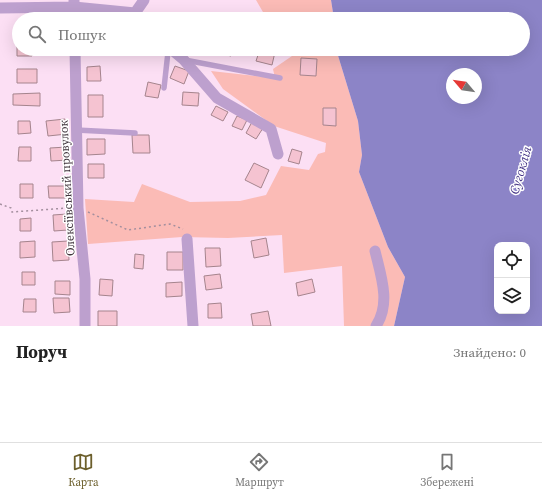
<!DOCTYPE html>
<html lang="uk">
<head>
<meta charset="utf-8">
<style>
  :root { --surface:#fff; --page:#f6f6f6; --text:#222; --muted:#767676; --line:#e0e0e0; --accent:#6c5f2c }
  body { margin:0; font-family:"Source Serif 4",serif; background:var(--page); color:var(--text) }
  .controls { position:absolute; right:12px; bottom:12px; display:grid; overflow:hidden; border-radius:8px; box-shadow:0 4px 16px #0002 }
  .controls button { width:36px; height:36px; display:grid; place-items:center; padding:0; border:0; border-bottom:1px solid var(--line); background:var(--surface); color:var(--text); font:20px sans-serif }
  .compass { position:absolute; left:446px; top:68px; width:36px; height:36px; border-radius:50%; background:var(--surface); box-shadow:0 4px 16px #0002; rotate:299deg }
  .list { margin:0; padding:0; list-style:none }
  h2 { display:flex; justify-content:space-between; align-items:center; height:52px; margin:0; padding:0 16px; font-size:17px }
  h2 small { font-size:13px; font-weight:400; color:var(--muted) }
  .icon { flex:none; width:22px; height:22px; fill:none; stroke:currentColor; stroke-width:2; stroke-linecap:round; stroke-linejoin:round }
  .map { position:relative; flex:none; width:542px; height:326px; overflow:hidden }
  .search { position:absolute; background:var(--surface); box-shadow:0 4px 16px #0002; left:12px; right:12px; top:12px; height:44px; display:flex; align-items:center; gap:10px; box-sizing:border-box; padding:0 14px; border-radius:22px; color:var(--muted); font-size:15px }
  .sheet { height:116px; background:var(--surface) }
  nav { display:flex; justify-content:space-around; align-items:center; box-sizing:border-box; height:56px; border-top:1px solid var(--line); background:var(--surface); font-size:11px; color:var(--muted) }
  nav a { display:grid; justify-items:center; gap:2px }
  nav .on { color:var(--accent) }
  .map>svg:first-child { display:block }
  .green { fill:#fbbbb6 }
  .water { fill:#8c84c7; fill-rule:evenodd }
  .building { fill:#f5c3d1; stroke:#a5848d }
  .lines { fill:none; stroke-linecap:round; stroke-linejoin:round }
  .path { stroke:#a38f9e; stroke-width:1.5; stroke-dasharray:2 3; stroke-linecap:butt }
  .lane { stroke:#bda0ce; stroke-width:5.5 }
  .street { stroke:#bda0ce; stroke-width:11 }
  .labels { text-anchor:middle; stroke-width:3; stroke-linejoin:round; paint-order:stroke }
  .street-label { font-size:12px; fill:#40353d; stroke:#fff }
  .water-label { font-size:13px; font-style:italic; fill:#453485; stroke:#fff }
</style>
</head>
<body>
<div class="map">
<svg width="542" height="326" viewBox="0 0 542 326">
  <rect width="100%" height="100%" fill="#fcdff4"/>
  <path class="green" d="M256 0H331L334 19H267Z
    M296 49H336L358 121 362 155 359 172 388 247 405 277 394 326H344L342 266 284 273 282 235 228 238 182 237 88 244 85 199 134 202 142 184 190 202 240 201 266 195 281 166 309 170 318 154 325 152 326 143 274 126 223 89 211 71 275 78 273 69 292 56Z"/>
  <path class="water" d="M331 0H542V326H394L405 277 388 247 359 172 362 155 358 121 336 49H523V19H334ZM452 74H476V98H452ZM497 245H527V311H497Z"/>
  <path class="building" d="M17 42H19V49H32V56H17Z
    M219 49H233L231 56 218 53Z
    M260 49 275 52 272 65 256 61Z
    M301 58 317 59 316 76 300 75Z
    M100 66 101 81H87V67Z
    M175 66 189 71 184 84 170 78Z
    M17 69H37V83H17Z
    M148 82 161 85 158 98 145 96Z
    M183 92 199 93 198 106 182 105Z
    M40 93V106L13 105V94Z
    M88 95H103V117H88Z
    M216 106 228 112 223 121 211 115Z
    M323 108H336V126L323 125Z
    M237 116 247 120 242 130 232 126Z
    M65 119 67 134 48 136 46 121Z
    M18 121H30L31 133 18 134Z
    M252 122 263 128 256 139 246 133Z
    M132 135H149L150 153H133Z
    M87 139H105V154L87 155Z
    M19 147H31V161H18Z
    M67 147 68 160 51 161 50 148Z
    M292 149 302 152 299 164 288 161Z
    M254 163 269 170 261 188 245 180Z
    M88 164H104V178H88Z
    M20 184H33V198H20Z
    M48 186H67V198H49Z
    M67 214 68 230 54 231 53 215Z
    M31 218V231H20V219Z
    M266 238 269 255 254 258 251 241Z
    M35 241V257L20 258V242Z
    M68 241 69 260 53 261 52 242Z
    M205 248H220L221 266 206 267Z
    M167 252H183V270H167Z
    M135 254 144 255 143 269 134 268Z
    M22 272H35V285H22Z
    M220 274 222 288 206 290 204 276Z
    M100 279 113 280 112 296 99 295Z
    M312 279 315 292 298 296 296 283Z
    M55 281H70V295L55 294Z
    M182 282V296L166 297V283Z
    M53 298H69L70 312 54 313Z
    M24 299H36V312H23Z
    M221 303 222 318H208V304Z
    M98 311H117V326H98Z
    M268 311 271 326H253L251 314Z"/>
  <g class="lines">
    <path class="path" d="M0 204 11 208 12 212 68 208
      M88 212 128 230 170 224 183 229"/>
    <path class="lane" d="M185 60 280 78
      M164 88 168 52 170 49
      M76 130 135 133"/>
    <path class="street" d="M74 1V19
      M0 8 74 7 135 13 139 19
      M135 13 144 0
      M75 49 78 208 85 279V326
      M171 49 183 59 217 98 271 129 278 154
      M187 239 193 326
      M375 251C381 276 391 303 376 326"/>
  </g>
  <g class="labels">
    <g class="street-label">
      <text transform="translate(67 188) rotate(-93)" y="4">Олексіївський провулок</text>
    </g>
    <g class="water-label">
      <text transform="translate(520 170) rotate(-74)" y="5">Сугоклія</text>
    </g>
  </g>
</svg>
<div class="controls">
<button><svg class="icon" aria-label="locate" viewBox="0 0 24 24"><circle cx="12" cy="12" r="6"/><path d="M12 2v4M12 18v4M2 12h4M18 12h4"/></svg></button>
<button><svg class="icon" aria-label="layers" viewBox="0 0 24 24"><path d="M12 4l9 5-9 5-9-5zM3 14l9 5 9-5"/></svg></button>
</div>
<svg class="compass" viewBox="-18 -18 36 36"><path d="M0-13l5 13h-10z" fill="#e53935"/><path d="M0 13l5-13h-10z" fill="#767676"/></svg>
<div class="search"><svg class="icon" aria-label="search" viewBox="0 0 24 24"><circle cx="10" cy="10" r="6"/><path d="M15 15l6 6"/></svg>Пошук</div>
</div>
<section class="sheet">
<h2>Поруч<small>Знайдено: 0</small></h2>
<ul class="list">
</ul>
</section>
<nav>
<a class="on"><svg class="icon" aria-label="map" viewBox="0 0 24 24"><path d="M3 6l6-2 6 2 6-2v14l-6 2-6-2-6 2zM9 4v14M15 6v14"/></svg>Карта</a>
<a><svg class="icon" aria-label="directions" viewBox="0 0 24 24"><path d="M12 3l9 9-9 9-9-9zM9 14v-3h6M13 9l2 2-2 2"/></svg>Маршрут</a>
<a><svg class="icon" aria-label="saved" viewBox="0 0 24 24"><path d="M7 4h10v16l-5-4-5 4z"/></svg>Збережені</a>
</nav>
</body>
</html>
